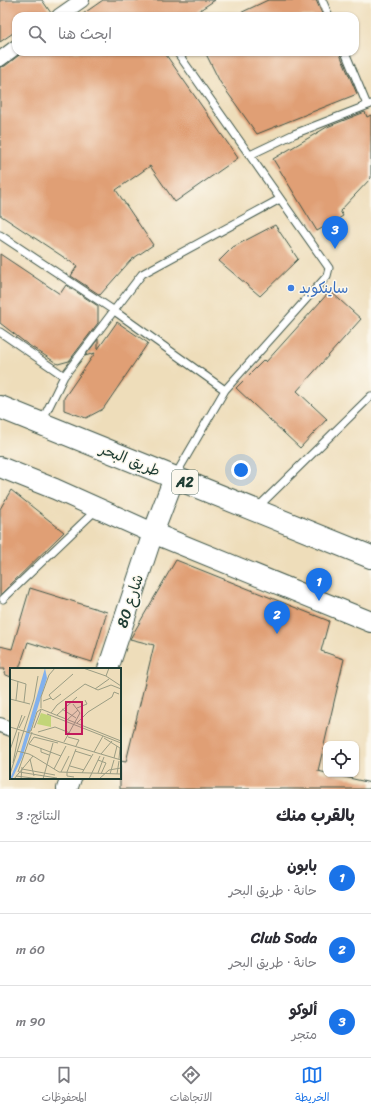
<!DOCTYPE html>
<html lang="ar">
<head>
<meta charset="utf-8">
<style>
  :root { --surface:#fff; --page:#f7f7f7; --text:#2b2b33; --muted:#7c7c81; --line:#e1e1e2; --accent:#1a73e8 }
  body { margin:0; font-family:Sriracha,"Playpen Sans Arabic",sans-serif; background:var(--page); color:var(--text); direction:rtl }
  .controls { position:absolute; right:12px; bottom:12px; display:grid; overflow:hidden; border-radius:8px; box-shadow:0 1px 3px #0004 }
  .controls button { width:36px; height:36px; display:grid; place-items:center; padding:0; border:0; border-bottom:1px solid var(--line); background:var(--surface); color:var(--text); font:20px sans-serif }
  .you { position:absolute; left:241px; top:470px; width:14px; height:14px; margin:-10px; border:3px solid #fff; border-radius:50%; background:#1a73e8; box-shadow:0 0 0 6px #1a73e833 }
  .badge { display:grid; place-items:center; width:26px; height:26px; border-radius:50%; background:var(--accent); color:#fff; font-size:13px; font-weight:700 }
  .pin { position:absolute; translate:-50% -33px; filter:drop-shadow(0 1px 2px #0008) }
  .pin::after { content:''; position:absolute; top:21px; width:14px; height:12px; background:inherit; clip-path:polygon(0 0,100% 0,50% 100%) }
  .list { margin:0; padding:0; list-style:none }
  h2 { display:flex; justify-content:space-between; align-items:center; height:52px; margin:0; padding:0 16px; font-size:17px }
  h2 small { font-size:13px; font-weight:400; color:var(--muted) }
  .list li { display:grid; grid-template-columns:26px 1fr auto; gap:12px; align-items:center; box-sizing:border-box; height:72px; padding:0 16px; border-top:1px solid var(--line) }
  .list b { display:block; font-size:15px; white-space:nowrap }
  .list p { margin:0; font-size:13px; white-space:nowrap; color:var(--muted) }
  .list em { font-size:13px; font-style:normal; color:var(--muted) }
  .icon { flex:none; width:22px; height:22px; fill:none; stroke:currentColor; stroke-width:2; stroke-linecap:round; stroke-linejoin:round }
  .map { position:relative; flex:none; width:371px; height:789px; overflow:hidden; direction:ltr }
  .search { position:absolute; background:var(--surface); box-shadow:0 1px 3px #0004; left:12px; right:12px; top:12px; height:44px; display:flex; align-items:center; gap:10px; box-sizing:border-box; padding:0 14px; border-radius:12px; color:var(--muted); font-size:15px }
  .sheet { height:268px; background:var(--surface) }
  nav { display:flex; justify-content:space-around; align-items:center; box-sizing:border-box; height:56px; border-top:1px solid var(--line); background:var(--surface); font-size:11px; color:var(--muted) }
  nav a { display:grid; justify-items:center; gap:2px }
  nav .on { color:var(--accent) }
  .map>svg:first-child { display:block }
  .building { fill:#e09f75 }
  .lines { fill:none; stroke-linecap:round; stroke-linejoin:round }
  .lane-casing { stroke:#3e5548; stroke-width:9 }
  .street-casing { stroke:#3e5548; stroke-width:16 }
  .secondary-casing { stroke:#3e5548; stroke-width:22 }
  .highway-casing { stroke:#3e5548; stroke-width:24 }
  .lane { stroke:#fff; stroke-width:7 }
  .street { stroke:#fff; stroke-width:14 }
  .secondary { stroke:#fff; stroke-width:20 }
  .highway { stroke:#fff; stroke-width:22 }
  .shop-dot { fill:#3f7fe0; stroke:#fbf7ec; stroke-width:1.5 }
  .labels { text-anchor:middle; stroke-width:3; stroke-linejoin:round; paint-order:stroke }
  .shield { fill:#fbf7ec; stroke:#61756b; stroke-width:1 }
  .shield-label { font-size:14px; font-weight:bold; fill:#1f3d34 }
  .shop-label { font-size:15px; fill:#366cbe; stroke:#fbf7ec; text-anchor:start }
  .street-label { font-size:15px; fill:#1f3d34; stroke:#fbf7ec }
  .inset-road { fill:none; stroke:#9b9d84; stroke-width:1 }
  .view { fill:#c2185b; fill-opacity:0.15; stroke:#c2185b; stroke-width:2 }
  .inset-edge { fill:none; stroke:#1f3d34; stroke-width:2 }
</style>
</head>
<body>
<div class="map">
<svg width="371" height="789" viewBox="0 0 371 789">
  <rect width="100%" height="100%" fill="#fbf7ec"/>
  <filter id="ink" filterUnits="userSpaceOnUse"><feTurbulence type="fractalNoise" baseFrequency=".025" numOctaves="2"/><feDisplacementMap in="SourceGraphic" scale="8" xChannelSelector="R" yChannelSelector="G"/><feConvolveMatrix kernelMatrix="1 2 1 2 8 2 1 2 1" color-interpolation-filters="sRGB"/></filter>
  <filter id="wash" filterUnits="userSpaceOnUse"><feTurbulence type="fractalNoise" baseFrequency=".012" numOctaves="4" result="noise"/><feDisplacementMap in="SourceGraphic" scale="16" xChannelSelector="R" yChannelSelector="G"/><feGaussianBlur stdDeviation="0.9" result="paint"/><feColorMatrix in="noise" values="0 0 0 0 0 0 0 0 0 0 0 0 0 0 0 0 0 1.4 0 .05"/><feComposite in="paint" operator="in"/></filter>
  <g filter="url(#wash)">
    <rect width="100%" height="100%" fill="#eeddba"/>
    <g id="blocks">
      <path class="building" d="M0 0H42L51 13V16H16V31L0 42Z
        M103 0H215L191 16H80Z
        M268 0H316L323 16H234Z
        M23 52H164L238 158 175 202 150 166 116 190 153 245 131 260 100 295 71 276 77 266 0 215V67L5 66Z
        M205 52H339L357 94 257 134 220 82Z
        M365 112 367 117 371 115V178L340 211 343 216 317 231 273 159 327 127Z
        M275 225 298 259 260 296 219 261 233 247Z
        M0 254 60 294 66 285 98 306V323L69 361 58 364 27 344 0 323Z
        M330 291 361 319 297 391 327 419 300 448 236 388 264 360 266 362Z
        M117 322 148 343 103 409 86 418 64 410V398L95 353 85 356 98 339V349Z
        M11 490 64 532 0 595V509Z
        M176 560 329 621 321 651 344 659 318 771 371 783 370 789H120V761L126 762 154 645 130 639Z
        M30 588 107 612 92 662 28 642 19 669H11V677L4 674 5 669H0V646L12 649Z"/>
    </g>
  </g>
  <g filter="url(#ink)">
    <use href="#blocks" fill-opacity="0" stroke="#3e5548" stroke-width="1"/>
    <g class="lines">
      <defs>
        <path id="lane" d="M322 0 329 16
          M345 52 367 105
          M250 155 294 134 371 104
          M0 235 113 310 225 390
          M0 332 64 376
          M42 421 64 376 142 274 280 199
          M175 476 225 390 327 276 329 268 177 52
          M258 507 371 396
          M3 599 96 510"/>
        <path id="street" d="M59 16 82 0
          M0 59 16 47
          M0 725 11 729"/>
        <path id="secondary" d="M0 467 55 489 153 533 371 622
          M108 669 153 533 174 478
          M67 789 71 778"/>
        <path id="highway" d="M0 407 371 557"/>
      </defs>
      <use href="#lane" class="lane-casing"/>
      <use href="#street" class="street-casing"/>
      <use href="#secondary" class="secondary-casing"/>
      <use href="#highway" class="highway-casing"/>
      <use href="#lane" class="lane"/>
      <use href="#street" class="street"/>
      <use href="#secondary" class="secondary"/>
      <use href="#highway" class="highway"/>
    </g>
  </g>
  <circle class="shop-dot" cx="291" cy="288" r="4"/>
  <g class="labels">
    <rect class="shield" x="172" y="470" width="26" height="24" rx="3"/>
    <g class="shield-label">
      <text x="185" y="487">A2</text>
    </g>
    <g class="shop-label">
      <text x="299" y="293">ساينكوبد</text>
    </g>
    <g class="street-label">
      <text transform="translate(130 460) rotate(22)" y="5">طريق البحر</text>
      <text transform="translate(130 601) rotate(-72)" y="5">شارع 80</text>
    </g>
  </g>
  <g transform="translate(10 668)">
    <rect width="111" height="111" fill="#eeddba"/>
    <path d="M31 45 41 48V59L27 56Z" fill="#c2d578"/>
    <path d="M35 0 37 10 12 90 2 111H0L9 89Z" fill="#82b1ed"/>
    <path class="inset-road" d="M73 0 96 8M99 0 96 8 111 18M0 11 16 16 14 34M85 21 99 11M41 30 43 32 51 26M0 31 20 36M6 32 8 13M33 33 41 30 39 27 63 6M31 40V29L39 7 45 0M67 40 77 36 75 32M52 41 66 50M41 45 47 37 75 16 88 22 101 17 111 21M37 46 111 75M47 47 67 29M58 51 68 42M67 55 78 44 102 29 104 24 109 26M0 59 111 92M9 60 15 48M24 60 31 42M18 63H21L27 44 31 41 111 73M28 64 45 59 60 65M58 69 69 72 66 78M94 70 110 80 109 91M54 74 70 45 63 36M19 76 51 88M19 76 24 69 48 75M31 80V84L39 87M0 82 12 47M7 83 19 86M65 83 81 88M84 84 93 68M91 86 102 73M23 88 49 104 111 106M104 90 107 78M20 91 24 108M88 92 96 95 91 106M3 95 9 64M60 98 74 102M12 101 45 107M44 101 56 78M8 104 22 64M9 104 47 110M51 104 59 88M72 105 83 86M88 105 94 89M0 106 24 31 28 8M100 106 104 92M107 106 109 93M6 108 31 111M64 109 57 108V104L66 81M4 111 23 88 19 86M11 111 12 99M33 111 43 75M79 111 90 88M89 111 99 102 111 100"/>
    <path class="view" d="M56 34H72V66H56Z"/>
    <rect width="111" height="111" class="inset-edge"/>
  </g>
</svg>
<div class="controls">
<button><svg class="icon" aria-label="locate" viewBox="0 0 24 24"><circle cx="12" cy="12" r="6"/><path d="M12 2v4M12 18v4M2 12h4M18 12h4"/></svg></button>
</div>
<div class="you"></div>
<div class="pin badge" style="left:319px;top:601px">1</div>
<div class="pin badge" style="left:277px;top:634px">2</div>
<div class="pin badge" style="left:335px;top:249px">3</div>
<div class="search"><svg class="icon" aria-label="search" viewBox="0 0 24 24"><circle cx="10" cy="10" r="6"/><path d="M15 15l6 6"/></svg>ابحث هنا</div>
</div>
<section class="sheet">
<h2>بالقرب منك<small>النتائج: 3</small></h2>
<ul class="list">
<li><span class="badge">1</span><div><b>بابون</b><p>حانة · طريق البحر</p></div><em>60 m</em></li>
<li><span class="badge">2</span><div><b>Club Soda</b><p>حانة · طريق البحر</p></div><em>60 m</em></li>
<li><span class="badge">3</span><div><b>ألوكو</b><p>متجر</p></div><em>90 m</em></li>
</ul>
</section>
<nav>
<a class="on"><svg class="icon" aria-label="map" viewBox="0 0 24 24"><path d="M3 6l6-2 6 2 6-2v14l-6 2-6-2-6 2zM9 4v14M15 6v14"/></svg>الخريطة</a>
<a><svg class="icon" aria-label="directions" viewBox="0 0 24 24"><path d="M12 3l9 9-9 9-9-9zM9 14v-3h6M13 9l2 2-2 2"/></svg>الاتجاهات</a>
<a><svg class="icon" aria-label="saved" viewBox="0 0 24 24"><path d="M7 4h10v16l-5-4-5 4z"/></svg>المحفوظات</a>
</nav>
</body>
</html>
